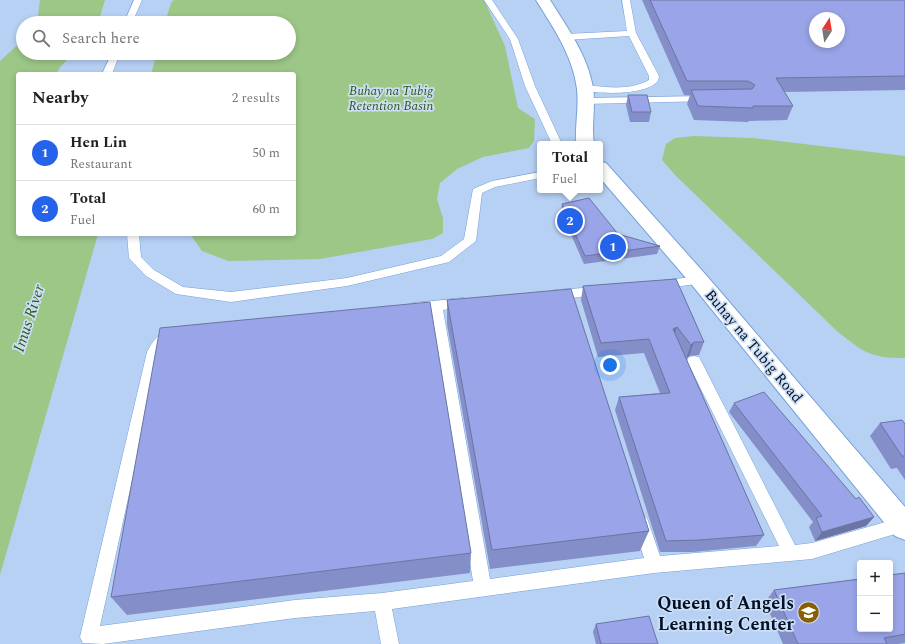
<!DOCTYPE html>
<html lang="en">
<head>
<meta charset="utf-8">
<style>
  :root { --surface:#fff; --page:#f6f6f6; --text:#222; --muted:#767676; --line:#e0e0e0; --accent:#2563eb }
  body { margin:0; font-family:Spectral,serif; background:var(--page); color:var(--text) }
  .controls { position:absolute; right:12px; bottom:12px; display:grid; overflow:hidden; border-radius:4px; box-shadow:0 2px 6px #0003 }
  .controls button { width:36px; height:36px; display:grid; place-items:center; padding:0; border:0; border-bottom:1px solid var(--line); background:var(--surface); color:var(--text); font:20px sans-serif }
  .compass { position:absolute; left:809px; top:12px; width:36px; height:36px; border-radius:50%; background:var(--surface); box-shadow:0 2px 6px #0003; rotate:12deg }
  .you { position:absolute; left:610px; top:365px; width:14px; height:14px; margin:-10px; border:3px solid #fff; border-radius:50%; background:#1a73e8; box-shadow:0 0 0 6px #1a73e833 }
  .badge { display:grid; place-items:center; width:26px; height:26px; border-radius:50%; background:var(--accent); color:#fff; font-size:13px; font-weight:700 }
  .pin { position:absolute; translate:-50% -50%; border:2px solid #fff; box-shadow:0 1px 4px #0006 }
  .popup { position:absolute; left:537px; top:141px; width:66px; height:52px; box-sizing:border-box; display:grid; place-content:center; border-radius:4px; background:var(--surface); filter:drop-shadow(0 1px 3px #0005); font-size:13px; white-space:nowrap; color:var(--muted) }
  .popup b { font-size:15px; color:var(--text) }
  .popup::after { content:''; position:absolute; left:50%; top:100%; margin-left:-8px; border:8px solid transparent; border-top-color:var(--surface) }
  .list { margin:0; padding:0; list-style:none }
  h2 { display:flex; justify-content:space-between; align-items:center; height:52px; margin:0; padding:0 16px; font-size:17px }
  h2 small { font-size:13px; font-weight:400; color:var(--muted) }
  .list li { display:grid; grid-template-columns:26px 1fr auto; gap:12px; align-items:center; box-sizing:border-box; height:56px; padding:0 16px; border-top:1px solid var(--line) }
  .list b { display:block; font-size:15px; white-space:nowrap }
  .list p { margin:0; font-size:13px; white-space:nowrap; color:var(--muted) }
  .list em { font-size:13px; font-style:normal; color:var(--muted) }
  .icon { flex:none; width:22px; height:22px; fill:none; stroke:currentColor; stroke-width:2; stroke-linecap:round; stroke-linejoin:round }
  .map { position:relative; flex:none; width:905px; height:644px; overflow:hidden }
  .search { position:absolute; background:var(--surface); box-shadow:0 2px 6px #0003; left:16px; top:16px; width:280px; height:44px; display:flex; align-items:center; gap:10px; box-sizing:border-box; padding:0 14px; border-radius:22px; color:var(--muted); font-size:15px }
  .panel { position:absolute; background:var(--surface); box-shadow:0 2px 6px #0003; left:16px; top:72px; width:280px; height:164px; border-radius:4px }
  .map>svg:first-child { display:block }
  .water { fill:#9cc787 }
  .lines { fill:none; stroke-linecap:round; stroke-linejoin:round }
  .service-casing { stroke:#77a0d8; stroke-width:1 }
  .secondary-casing { stroke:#77a0d8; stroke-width:2 }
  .service { fill:#fff; fill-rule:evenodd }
  .secondary { fill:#fff; fill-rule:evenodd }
  .wall { fill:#848ec8 }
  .shaded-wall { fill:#6b74a2 }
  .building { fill:#99a5e8; stroke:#6b74a2; fill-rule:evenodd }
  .labels { text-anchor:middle; stroke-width:3.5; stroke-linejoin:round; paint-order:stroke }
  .far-water-label { font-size:13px; font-style:italic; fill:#305718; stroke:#ccdef5 }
  .street-label { font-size:15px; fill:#031126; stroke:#ccdef5 }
  .water-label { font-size:16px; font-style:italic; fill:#305718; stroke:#ccdef5 }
  .near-poi-label { font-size:18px; font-weight:bold; fill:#031126; stroke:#ccdef5; text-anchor:end }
</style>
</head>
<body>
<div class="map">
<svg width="905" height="644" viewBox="0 0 905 644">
  <rect width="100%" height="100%" fill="#b7d1f4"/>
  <path class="water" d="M40 0H105L98 23H37Z
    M174 0H484L505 46 518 108 535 119 534 141 529 148 483 157 457 169 440 183 437 199 443 218V233L432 239 320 259 228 261 202 251 190 234H294V74H151L157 53H289V23H165L171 3Z
    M23 40V53H74L61 66 56 74H18V234H98L0 575V61Z
    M694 136 753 138 905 156V358C871 358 865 353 839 333L676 176 662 160 666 144 675 138Z"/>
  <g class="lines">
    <defs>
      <path id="service" d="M134 0H142L132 23H124Z
        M484 0H492L518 39 535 86 562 144H552L525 86 510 39Z
        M622 0H630L636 33 659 76 658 81C645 96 600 94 582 90L580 88 585 85C606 87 630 91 649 80V76L629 36 566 40 562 37 566 34 627 31Z
        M112 53H120L112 74H102Z
        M706 96 711 99 709 101 585 104 580 101 585 98Z
        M540 172V178L495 187 482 193 476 241 449 262 445 263 347 286 231 302 176 294 146 276 129 258 127 234H139L141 257 154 270 183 287 231 292 347 278 441 256 464 239 473 189 492 181Z
        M699 276 703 277 705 280 703 283 660 289 656 288 654 285 656 282 660 281Z
        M599 287 603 288 605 291 603 294 555 300 551 298 549 295 551 292 555 290Z
        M464 298 468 300 470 303 468 306 443 310 490 579 644 558 633 523 635 518 641 516 647 518 660 556 779 546 687 361 689 357 694 356 699 357 795 545 812 543 903 517H905V531L812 559 654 573 392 609 399 644H381L375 611 295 618 103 644 83 643 80 637 147 352C152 343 160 329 171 332L173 336 160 353 100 626 295 600 382 593 473 581 430 311 413 313 408 311 407 308 408 305 413 303Z"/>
      <path id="secondary" d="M536 0H550C567 27 588 56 593 88 596 107 591 126 594 144H576C575 126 579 107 577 89 573 56 553 27 536 0Z
        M600 162 606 163 706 275 905 507V540L895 536 692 285 600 178Z"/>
    </defs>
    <use href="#service" class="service-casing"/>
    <use href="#secondary" class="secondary-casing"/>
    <use href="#service" class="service"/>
    <use href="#secondary" class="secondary"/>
  </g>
  <path class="wall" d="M642 0H905V90L784 92 793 106 787 120 749 121 748 122 694 120 687 104 690 95H684Z
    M628 95 651 112 649 122H630L626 105Z
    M562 204 618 234 660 246 657 254 584 264 561 212Z
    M676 279 704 342 699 355 689 356 686 359 764 535 756 546 693 552H660L615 410 619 397 660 393 644 353 598 357 581 300 583 286Z
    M447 300 649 531 640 551 490 569 447 324Z
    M734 403 856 499 874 517 866 526 815 541 809 527 813 522 729 412Z
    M880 423 905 424V480L897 468 891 469 870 436Z
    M471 553 470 573 127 615 111 597Z
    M905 573V643L898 644H783L765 602 774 590Z
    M596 624 658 644H596L593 632Z"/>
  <path class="shaded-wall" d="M677 327 672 341 673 329Z
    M694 342 689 356 686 359 691 345Z
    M874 517 866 526 815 541 822 532Z"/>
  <path class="building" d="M650 0H905V76L776 78 793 106H753V108L698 106 691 90 752 89 755 85 748 81H687ZM815 18H839V42H815Z
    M628 95H647L651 112H632Z
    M589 198 618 234 660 246 585 256 562 204Z
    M676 279 704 342H694L691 345 677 327 673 329 764 535 699 540 666 541 619 397 670 393 649 339 601 343 583 286Z
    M571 289 649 531 492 550 447 300Z
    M430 302 471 553 111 597 160 328Z
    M764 392 856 499 859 497 874 517 822 532 816 518 822 516 734 403Z
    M902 420 905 424V456H902L880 423Z
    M905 573V634L884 638 887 644H798L774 590 860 579V629H890V575Z
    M649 616 658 644H601L596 624Z"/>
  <defs>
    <symbol id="school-disc" viewBox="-11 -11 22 22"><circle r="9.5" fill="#8a5d00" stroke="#ccdef5"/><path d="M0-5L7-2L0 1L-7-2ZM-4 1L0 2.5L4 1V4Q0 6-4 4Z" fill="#fff"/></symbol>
  </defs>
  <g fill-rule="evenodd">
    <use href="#school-disc" x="796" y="600" width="25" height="25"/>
  </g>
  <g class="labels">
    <g class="far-water-label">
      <text x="391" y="95">Buhay na Tubig<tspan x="391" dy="15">Retention Basin</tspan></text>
    </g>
    <g class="street-label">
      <text transform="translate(754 346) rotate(50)" y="5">Buhay na Tubig Road</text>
    </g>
    <g class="water-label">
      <text transform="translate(28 318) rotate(-72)" y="6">Imus River</text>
    </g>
    <g class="near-poi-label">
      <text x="794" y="609">Queen of Angels<tspan x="794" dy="21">Learning Center</tspan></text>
    </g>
  </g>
</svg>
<div class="controls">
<button>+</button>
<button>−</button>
</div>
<svg class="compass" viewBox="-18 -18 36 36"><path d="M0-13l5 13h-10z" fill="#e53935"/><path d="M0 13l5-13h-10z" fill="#767676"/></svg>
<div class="you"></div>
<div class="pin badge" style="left:613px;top:247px">1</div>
<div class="pin badge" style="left:570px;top:221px">2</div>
<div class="popup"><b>Total</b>Fuel</div>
<div class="search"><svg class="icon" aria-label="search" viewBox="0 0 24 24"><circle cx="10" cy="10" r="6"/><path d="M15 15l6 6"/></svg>Search here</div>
<section class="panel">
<h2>Nearby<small>2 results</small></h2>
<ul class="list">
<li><span class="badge">1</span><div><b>Hen Lin</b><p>Restaurant</p></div><em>50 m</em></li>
<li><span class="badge">2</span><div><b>Total</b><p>Fuel</p></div><em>60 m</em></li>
</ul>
</section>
</div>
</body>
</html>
